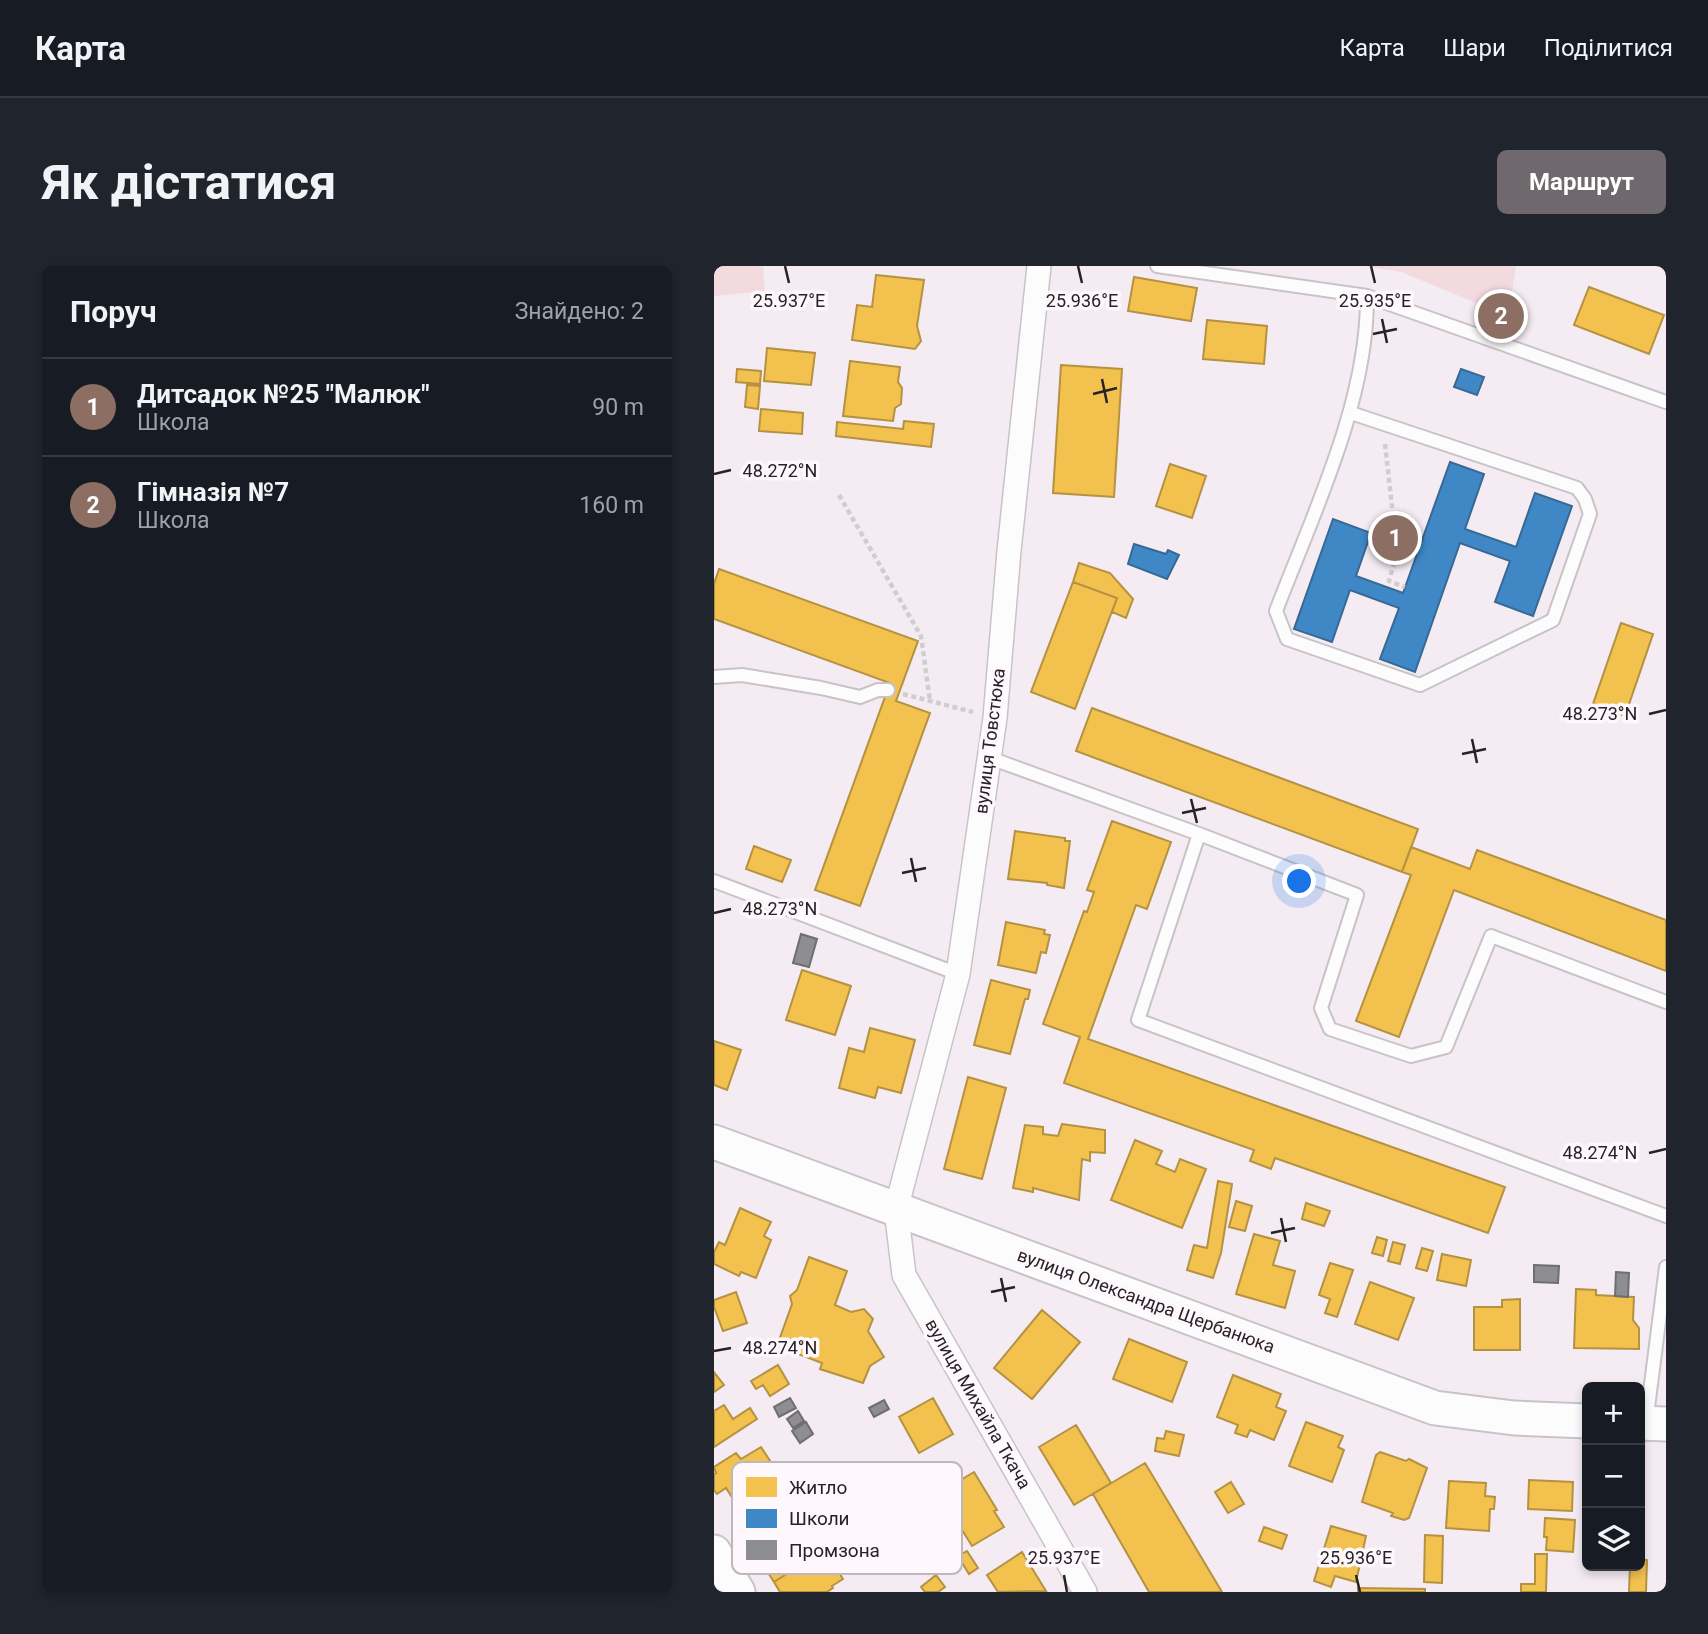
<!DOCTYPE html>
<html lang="uk">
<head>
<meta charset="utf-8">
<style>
  :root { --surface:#171b24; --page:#20242c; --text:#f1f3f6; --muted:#9ea1a6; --line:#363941; --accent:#6f696d }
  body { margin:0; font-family:Roboto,sans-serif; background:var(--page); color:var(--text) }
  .controls { position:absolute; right:21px; bottom:21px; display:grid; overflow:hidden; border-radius:10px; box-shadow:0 4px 10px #0003 }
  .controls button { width:63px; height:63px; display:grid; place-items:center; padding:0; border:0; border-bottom:2px solid var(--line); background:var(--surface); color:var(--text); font:35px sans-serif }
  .you { position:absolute; left:586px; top:616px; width:24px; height:24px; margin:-18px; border:5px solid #fff; border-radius:50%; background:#1a73e8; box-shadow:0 0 0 10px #1a73e833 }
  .badge { display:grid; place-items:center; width:46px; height:46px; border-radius:50%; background:var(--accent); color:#fff; font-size:23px; font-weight:700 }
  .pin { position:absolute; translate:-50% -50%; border:4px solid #fff; box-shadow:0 2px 7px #0006 }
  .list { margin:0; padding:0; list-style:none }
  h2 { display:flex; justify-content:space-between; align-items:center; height:91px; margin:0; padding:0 28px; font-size:30px }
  h2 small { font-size:23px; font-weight:400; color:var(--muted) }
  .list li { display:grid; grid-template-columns:46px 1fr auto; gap:21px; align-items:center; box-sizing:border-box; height:98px; padding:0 28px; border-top:2px solid var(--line) }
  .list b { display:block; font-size:26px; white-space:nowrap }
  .list p { margin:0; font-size:23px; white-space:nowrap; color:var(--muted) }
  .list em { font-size:23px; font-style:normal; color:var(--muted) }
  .icon { flex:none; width:38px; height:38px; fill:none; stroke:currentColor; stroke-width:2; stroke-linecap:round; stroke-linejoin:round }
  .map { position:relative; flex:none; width:952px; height:1326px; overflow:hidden; border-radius:10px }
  header { display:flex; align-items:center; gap:42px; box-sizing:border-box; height:98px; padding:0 35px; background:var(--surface); border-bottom:2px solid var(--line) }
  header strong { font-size:33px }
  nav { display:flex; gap:38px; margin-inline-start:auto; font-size:24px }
  .intro { display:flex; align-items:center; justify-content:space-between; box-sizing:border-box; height:168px; padding:0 42px }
  h1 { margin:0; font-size:49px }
  .button { padding:18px 32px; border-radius:10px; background:var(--accent); color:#fff; font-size:24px; font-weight:700 }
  main { display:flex; gap:42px; padding:0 42px }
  aside { flex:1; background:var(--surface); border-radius:10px; box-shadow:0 4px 10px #0003 }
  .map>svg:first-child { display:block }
  .green { fill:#f3dadf }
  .homes { fill:#f2c14e; stroke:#b59142; stroke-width:2 }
  .schools { fill:#3f88c5; stroke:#386995; stroke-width:2 }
  .industry { fill:#8d8d92; stroke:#6e6d72; stroke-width:2 }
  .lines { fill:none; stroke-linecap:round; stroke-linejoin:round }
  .lane-casing { stroke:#c9c3c8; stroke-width:16 }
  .street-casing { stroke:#c9c3c8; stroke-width:26 }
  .secondary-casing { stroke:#c9c3c8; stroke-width:37 }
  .path { stroke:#d0cdcf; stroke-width:4.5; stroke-dasharray:5 3.5; stroke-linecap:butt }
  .lane { stroke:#fdfcfd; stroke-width:12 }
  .street { stroke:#fdfcfd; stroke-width:23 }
  .secondary { stroke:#fdfcfd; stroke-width:33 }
  .ticks { fill:none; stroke:#272226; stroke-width:2.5 }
  .labels { text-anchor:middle; stroke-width:7; stroke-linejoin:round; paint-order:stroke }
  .street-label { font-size:18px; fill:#272226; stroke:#fef8fd }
  .key { fill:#fef8fd; stroke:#beb8bc; stroke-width:2 }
  .key-label { font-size:19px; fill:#272226 }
  .ticks-label { font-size:18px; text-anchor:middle; fill:#272226; stroke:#fef8fd; stroke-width:7; stroke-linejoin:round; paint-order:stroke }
</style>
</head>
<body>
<header>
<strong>Карта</strong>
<nav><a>Карта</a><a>Шари</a><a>Поділитися</a></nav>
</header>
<div class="intro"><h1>Як дістатися</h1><a class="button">Маршрут</a></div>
<main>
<aside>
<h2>Поруч<small>Знайдено: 2</small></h2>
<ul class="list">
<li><span class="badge" style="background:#8d6e63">1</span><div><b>Дитсадок №25 &quot;Малюк&quot;</b><p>Школа</p></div><em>90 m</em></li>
<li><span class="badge" style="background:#8d6e63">2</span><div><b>Гімназія №7</b><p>Школа</p></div><em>160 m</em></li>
</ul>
</aside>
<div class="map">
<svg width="952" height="1326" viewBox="0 0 952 1326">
  <rect width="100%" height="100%" fill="#f4ecf2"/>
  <path class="green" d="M0 0H49L51 25 0 30Z
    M650 0H802L794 50 687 6Z"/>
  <path class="homes" d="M162 9 210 14 203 60 207 75 201 83 138 74 143 39 158 41Z
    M420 11 483 22 477 55 414 45Z
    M875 21 950 49 935 88 860 59Z
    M493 54 553 60 550 98 489 93Z
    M53 82 101 87 97 119 50 115Z
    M136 95 186 101 184 116 188 122 187 138 181 142 179 155 129 150Z
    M347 99 408 103 400 231 339 227Z
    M23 103 47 105 46 118 22 116Z
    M33 119 46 120 44 143 31 141Z
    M47 143 89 147 88 168 45 165Z
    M190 155 220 158 217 181 122 170 123 156 189 163Z
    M456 198 492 210 478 252 442 240Z
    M365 297 396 307 419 333 412 352 398 346 403 332 359 316Z
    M5 303 204 375 182 435 216 447 146 640 101 624 176 417 0 353V318Z
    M359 316 403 332 361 443 317 426Z
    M907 357 939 368 911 450 879 438Z
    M378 442 704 563 688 606 362 485Z
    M398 555 457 576 433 643 422 639 374 773 791 921 774 967 561 892 557 903 536 895 540 884 350 817 366 771 329 758 370 645 373 646 380 626 373 624Z
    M301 565 351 572V575H356L350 622 333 619V617L294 613Z
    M40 580 77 594 68 616 32 603Z
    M697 581 756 603 763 584 952 654V705L740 624 685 771 642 755 697 609 688 606Z
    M292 656 331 664 330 668 336 669 332 687 327 686 322 707 284 699Z
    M88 704 137 720 121 769 72 754Z
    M277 714 316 724 314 733H311L296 788 260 779Z
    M156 762 201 774 187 827 164 821 161 832 125 822 135 782 150 786Z
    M0 775 27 784 13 824 0 819Z
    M254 811 292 822 268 913 230 903Z
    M348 858 391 864V887L376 886V895L368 893 365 934 319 922V926L299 922 311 859 329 861V868L344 870Z
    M421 874 448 885 442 898 461 906 466 893 492 903 468 962 397 934Z
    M504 915 518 918 507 987 499 1012 473 1004 480 979 493 982Z
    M522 935 538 940 531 965 515 961Z
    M592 937 616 945 610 960 588 953Z
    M26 942 57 956 50 970 57 974 42 1012 27 1006 25 1010 0 998V986L5 976 11 979Z
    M540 968 566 975 559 999 581 1005 571 1042 522 1028Z
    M663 971 673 974 669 990 658 987Z
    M679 976 691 979 686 998 674 995Z
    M708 982 719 985 713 1005 702 1002Z
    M728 988 757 994 752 1020 723 1014Z
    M95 991 133 1005 121 1039 137 1046 150 1043 159 1053 154 1065 170 1091 156 1100 149 1117 106 1103 108 1097 63 1080 78 1038 76 1030 83 1024Z
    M616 997 639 1004 623 1051 611 1047 616 1033 605 1029Z
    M656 1016 700 1032 684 1074 641 1058Z
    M862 1023 882 1024V1029L920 1031 919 1054 925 1062V1083L860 1082Z
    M22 1026 33 1057 9 1065 0 1041V1034Z
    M806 1033V1084H760V1041H788V1034Z
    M328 1044 366 1076 318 1133 280 1102Z
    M415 1073 473 1096 458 1136 399 1113Z
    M64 1099 75 1118 56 1130 49 1119 42 1123 37 1115Z
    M0 1106 10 1119 0 1126Z
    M519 1109 567 1128 562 1141 572 1145 560 1174 536 1164 533 1171 521 1167 524 1159 503 1151Z
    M219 1132 239 1168 205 1187 185 1151Z
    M10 1139 19 1153 36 1142 43 1153 0 1181V1145Z
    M592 1156 629 1170 624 1181 630 1184 618 1216 575 1200Z
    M362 1159 397 1217 360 1239 325 1181Z
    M452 1165 470 1169 465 1190 441 1185 443 1172 450 1173Z
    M47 1181 64 1207 21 1236 12 1222 3 1228 0 1224V1208L2 1207 0 1201 22 1187 27 1193Z
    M666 1186 692 1195 695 1193 713 1202 695 1252 690 1254 677 1250 679 1247 648 1236 662 1189Z
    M431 1197 508 1326H435L379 1228Z
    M260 1206 283 1244 280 1245 290 1261 258 1280 225 1227Z
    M815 1214 859 1216 858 1245 814 1243Z
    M735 1215 772 1217 771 1230 781 1231 780 1243H776L775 1265 732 1262Z
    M517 1216 530 1238 514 1247 501 1226Z
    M831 1252 861 1254 859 1286 832 1284 833 1271H830Z
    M93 1255 111 1284 60 1316 41 1287 49 1281 48 1279 82 1257 85 1260Z
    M617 1260 652 1270 642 1316 621 1310 617 1321 600 1315Z
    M550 1261 573 1269 568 1283 545 1275Z
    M711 1269 729 1270 728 1317 710 1316Z
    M111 1284 129 1313 118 1320 119 1322 113 1326H66L60 1316Z
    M253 1285 264 1302 255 1308 244 1290Z
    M308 1286 332 1325 284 1326 273 1309Z
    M821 1288H833L832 1326H807V1318H821Z
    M926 1293 933 1294 932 1326H915L916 1300H926Z
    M222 1309 231 1321 224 1326H211L207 1321Z
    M644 1322 711 1323V1326H644Z"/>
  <path class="schools" d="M747 103 770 111 763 129 740 121Z
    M736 196 770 208 751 263 802 281 821 227 858 240 819 350 781 336 796 295 746 277 701 406 666 393 685 342 636 324 618 376 580 363 619 253 657 267 642 310 689 327Z
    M420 278 452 288 454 284 465 289 453 313 414 298Z"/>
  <path class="industry" d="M87 668 103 673 95 701 79 697Z
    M820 999 845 1000 844 1017 820 1016Z
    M902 1006 915 1007 914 1031 901 1030Z
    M76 1132 82 1142 65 1151 60 1141Z
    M170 1134 175 1143 160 1151 155 1142Z
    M84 1145 90 1155 79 1162 73 1153Z
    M92 1156 99 1168 86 1177 78 1165Z"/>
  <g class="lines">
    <defs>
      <path id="lane" d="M443 0 653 30 952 136
        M637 147 863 222 871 233 876 248 839 354 706 419 573 373 562 345C599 248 654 135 653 30
        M0 411 28 409 107 422 146 431 164 424H174
        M276 492 485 568 643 629 607 742 616 763 697 790 732 781 777 670 952 736
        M485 568 424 754 952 950
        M0 615 244 708
        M932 1157 952 1001"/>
      <path id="street" d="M325 0 295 285 281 452 244 708 182 943 190 1009 371 1326"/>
      <path id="secondary" d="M0 876 721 1142 800 1152 873 1155
        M926 1157 952 1158
        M0 1286 24 1326"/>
    </defs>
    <use href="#lane" class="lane-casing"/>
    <use href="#street" class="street-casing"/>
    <use href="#secondary" class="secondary-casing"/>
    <path class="path" d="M671 178 683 286 675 315 691 321
      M125 229 207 370 216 435
      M189 428 259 446"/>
    <use href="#lane" class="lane"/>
    <use href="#street" class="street"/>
    <use href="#secondary" class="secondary"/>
  </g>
  <path class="ticks" d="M71 0 75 17M364 0 368 17M657 0 661 17M668 53 673 77M659 68 683 63M388 113 393 137M379 128 403 122M0 208 17 204M935 448 952 444M758 473 763 497M748 488 772 483M477 533 483 557M468 547 492 542M197 592 202 616M188 607 212 602M0 647 17 643M935 887 952 883M567 952 572 976M557 967 581 962M287 1012 292 1036M277 1026 301 1021M0 1085 17 1082M350 1309 353 1326M642 1309 646 1326"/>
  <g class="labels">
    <g class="street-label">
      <text transform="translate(276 475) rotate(-83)" y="6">вулиця Товстюка</text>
      <text transform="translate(432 1035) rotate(20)" y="6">вулиця Олександра Щербанюка</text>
      <text transform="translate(264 1138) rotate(60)" y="6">вулиця Михайла Ткача</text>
    </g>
  </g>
  <rect x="18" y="1196" width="230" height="112" rx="10" class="key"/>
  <rect x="32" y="1211" width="31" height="20" fill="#f2c14e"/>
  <rect x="32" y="1243" width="31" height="19" fill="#3f88c5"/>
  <rect x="32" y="1274" width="31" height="20" fill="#8d8d92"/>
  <g class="key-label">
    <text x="75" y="1228">Житло</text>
    <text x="75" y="1259">Школи</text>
    <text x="75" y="1291">Промзона</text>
  </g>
  <g class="ticks-label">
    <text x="75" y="41">25.937°E</text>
    <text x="368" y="41">25.936°E</text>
    <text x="661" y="41">25.935°E</text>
    <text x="66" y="211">48.272°N</text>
    <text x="886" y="454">48.273°N</text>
    <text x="66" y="649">48.273°N</text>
    <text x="886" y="893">48.274°N</text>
    <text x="66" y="1088">48.274°N</text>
    <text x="350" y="1298">25.937°E</text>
    <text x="642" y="1298">25.936°E</text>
  </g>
</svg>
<div class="controls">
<button>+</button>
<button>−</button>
<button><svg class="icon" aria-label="layers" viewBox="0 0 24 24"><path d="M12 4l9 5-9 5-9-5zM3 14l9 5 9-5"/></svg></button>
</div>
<div class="you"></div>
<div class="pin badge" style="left:681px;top:272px;background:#8d6e63">1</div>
<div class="pin badge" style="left:787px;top:50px;background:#8d6e63">2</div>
</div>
</main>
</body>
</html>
